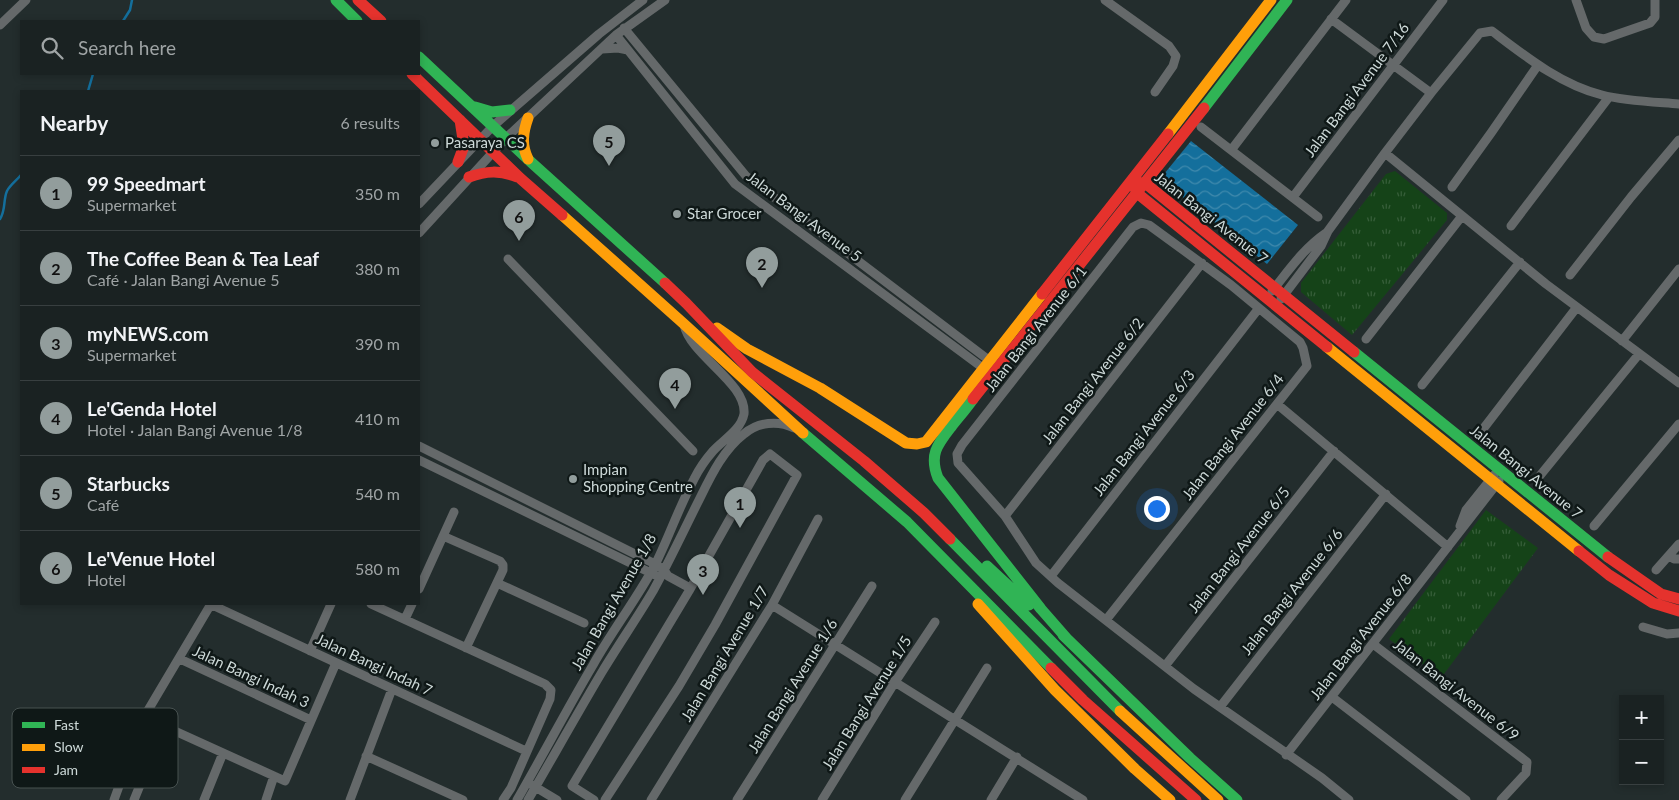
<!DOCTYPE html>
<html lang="en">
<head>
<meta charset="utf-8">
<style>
  :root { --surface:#1a2222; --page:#272f2f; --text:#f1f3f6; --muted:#9fa4a5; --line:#383f40; --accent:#929d9c }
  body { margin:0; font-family:Lato,sans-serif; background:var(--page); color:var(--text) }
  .controls { position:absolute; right:15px; bottom:15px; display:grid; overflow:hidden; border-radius:0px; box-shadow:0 2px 8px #0003 }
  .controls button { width:45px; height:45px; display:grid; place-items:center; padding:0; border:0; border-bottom:1px solid var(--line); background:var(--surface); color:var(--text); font:25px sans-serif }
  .you { position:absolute; left:1156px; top:508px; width:18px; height:18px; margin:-12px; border:4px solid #fff; border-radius:50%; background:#1a73e8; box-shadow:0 0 0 8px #1a73e833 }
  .badge { display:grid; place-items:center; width:32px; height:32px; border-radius:50%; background:var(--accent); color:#111; font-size:16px; font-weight:700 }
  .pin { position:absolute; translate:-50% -41px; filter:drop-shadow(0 1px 2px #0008) }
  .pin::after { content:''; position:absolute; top:26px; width:18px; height:15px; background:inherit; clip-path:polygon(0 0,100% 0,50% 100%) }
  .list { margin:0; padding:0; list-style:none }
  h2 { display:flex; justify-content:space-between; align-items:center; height:65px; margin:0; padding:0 20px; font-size:21px }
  h2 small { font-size:16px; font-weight:400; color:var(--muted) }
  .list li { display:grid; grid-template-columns:32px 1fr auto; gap:15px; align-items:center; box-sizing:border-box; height:75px; padding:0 20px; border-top:1px solid var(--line) }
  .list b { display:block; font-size:19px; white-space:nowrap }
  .list p { margin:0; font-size:16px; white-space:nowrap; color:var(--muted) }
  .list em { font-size:16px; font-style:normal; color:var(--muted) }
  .icon { flex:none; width:28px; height:28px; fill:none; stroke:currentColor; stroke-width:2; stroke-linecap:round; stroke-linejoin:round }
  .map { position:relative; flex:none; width:1679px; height:800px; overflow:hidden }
  .search { position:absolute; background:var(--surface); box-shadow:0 2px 8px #0003; left:20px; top:20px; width:400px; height:55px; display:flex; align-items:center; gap:12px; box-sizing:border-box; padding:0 18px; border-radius:0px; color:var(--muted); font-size:19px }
  .panel { position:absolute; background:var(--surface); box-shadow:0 2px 8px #0003; left:20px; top:90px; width:400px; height:515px; border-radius:0px }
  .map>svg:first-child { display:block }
  .park { fill:url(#park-tufts) }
  .water { fill:url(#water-waves) }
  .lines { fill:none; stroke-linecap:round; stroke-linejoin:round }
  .stream { stroke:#146f9c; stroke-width:2.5 }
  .street { stroke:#65696a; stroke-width:9 }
  .fast { stroke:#30b455; stroke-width:11 }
  .slow { stroke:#ff9f0a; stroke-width:11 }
  .jam { stroke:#e5322d; stroke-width:11 }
  .poi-dot { fill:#929d9c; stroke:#0f1817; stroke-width:2 }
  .labels { text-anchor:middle; stroke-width:5; stroke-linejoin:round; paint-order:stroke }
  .street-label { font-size:15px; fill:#cdd9d8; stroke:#0f1817 }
  .poi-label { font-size:15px; fill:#cdd9d8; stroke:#0f1817; text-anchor:start }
  .key { fill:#0f1817; stroke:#485251; stroke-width:1 }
  .key-label { font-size:14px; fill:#cdd9d8 }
</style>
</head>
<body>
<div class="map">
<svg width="1679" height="800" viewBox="0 0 1679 800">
  <defs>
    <pattern id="park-tufts" width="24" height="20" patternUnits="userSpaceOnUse" patternTransform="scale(1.25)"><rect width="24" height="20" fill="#154318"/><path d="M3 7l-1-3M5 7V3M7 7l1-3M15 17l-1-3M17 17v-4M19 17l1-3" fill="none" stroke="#365e39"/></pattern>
    <pattern id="water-waves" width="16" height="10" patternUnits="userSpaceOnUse" patternTransform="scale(1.25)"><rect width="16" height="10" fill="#146f9c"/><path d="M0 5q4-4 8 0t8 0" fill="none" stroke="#408aad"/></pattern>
  </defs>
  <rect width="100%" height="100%" fill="#232d2d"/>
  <path class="park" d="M1395 171 1447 213V220L1352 335 1301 292V283L1386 174Z
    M1486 510 1538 548 1441 678 1389 639Z"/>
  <path class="water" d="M1191 141 1298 225 1267 264 1160 179Z"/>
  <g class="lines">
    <path class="stream" d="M123 21 130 10 132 0
      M88 91 93 74
      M0 219C6 210 3 200 7 191 10 185 17 180 21 175"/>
    <path class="street" d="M1105 0 1169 46 1176 56 1173 66 1155 92
      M1576 0 1586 28 1594 37 1604 39 1650 23 1655 17V0
      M1331 19 1431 93
      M0 25 26 0
      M624 28 746 176 994 364
      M616 35 735 184 987 371
      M602 49 618 48 628 50
      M1201 127 1318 217
      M1232 149 1346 0
      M1385 153 1546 284 1679 383
      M1452 187 1491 133 1538 65
      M1293 197 1443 0
      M419 204 493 126 599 34 643 0
      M1511 226 1609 97
      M419 233 506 138 616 35 665 0
      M508 259 693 451
      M1570 275 1631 197 1679 140
      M1272 291C1289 270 1303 249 1326 233
      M1281 299 1321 246 1328 231 1385 153 1431 93 1480 33 1492 31C1525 56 1561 85 1602 95 1625 101 1655 102 1679 104
      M1366 339 1462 216
      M1622 341 1679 269
      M1422 385 1520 262
      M1277 404 1448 547
      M1480 433 1577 307
      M419 446 655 564 664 570 668 576 690 588
      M419 460 655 575
      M1538 478 1639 354
      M1005 516 1202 263
      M1460 526 1466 510 1494 475
      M1594 526 1679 424
      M443 536 500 561 503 565V570L466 648
      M1669 556 1674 559H1679
      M1656 570 1679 544
      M1051 576 1259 308
      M497 583 584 623
      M419 589 454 512
      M210 604 526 751
      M371 604 545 684 551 690 550 699 511 788 503 800
      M772 605 1083 800
      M405 619 412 604
      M1106 620 1307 366 1303 348 1300 342 1231 285 1149 225 1141 223 1133 227 962 445 957 454 958 463 1005 516 1036 563 1058 583 1194 689 1322 778 1349 800
      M1643 627 1667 634 1679 633
      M1373 644 1527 762 1526 773 1501 800
      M310 651 331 604
      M180 659 311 720
      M1165 666 1334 451
      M1332 697 1466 800
      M1220 707 1386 494
      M144 717 285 781 336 663
      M1286 755 1499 481
      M366 756 463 800
      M532 785 557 800
      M114 800 144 717 211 604
      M134 800 164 726
      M204 800 223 753
      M266 800 274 776
      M350 800 392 689
      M517 800C543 755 567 709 593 665 612 631 636 600 655 565 669 537 679 507 694 479 699 469 706 459 713 451 723 440 741 430 744 414 747 383 691 356 684 325
      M528 800C553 757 577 714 602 672 619 644 637 618 653 591 669 562 683 532 698 502 710 478 722 451 744 434 758 422 778 420 794 428
      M594 800 572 786 689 591 763 460 770 454 797 475 715 625 679 686 605 800
      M651 800 772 605 818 519
      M737 800 872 586
      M822 800 895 682 935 622
      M905 800 987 668
      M991 800 1017 757"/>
    <path class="fast" d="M336 0 357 21
      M419 57 532 163 665 283
      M475 107 492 112 510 110
      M1204 108 1287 0
      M1354 352 1608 557
      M973 399C966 409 958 418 951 427 937 445 929 455 938 478L1041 609 1069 641
      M803 433 907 522 1051 668
      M950 539 1120 711
      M987 566 1029 605
      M1063 635 1190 758 1237 800"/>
    <path class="slow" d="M528 118C523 132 521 145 528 159
      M1168 134 1271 0
      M562 215 684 324 803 433
      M717 328 747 349 820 388 906 443 917 444 926 442 1042 294
      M1327 347 1579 551
      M978 604 1055 690 1135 769 1170 800
      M1120 711 1218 800"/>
    <path class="jam" d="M358 0 381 21
      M412 74 521 179 562 215
      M458 162 464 146 460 120
      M469 177C486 171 500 170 517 177
      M1136 182 1145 183 1354 352
      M1134 186 1137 193 1327 347
      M665 283 686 303 752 372 864 461 924 513 950 539
      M1042 294 1168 134
      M973 399 1204 108
      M1579 551 1609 575 1653 603 1679 611
      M1608 557 1661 594 1679 599
      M1051 668 1083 700 1196 800"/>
  </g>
  <g class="poi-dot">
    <circle cx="435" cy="143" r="5"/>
    <circle cx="677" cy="214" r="5"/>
    <circle cx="573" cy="479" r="5"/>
  </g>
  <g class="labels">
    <g class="street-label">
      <text transform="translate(1357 90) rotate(-53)" y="5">Jalan Bangi Avenue 7/16</text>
      <text transform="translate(804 217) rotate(37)" y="5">Jalan Bangi Avenue 5</text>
      <text transform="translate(1211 218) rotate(38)" y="5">Jalan Bangi Avenue 7</text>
      <text transform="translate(1036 329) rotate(-52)" y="5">Jalan Bangi Avenue 6/1</text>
      <text transform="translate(1093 381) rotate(-52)" y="5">Jalan Bangi Avenue 6/2</text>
      <text transform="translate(1144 433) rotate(-52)" y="5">Jalan Bangi Avenue 6/3</text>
      <text transform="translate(1233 437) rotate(-52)" y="5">Jalan Bangi Avenue 6/4</text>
      <text transform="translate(1526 472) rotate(39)" y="5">Jalan Bangi Avenue 7</text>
      <text transform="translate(1239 550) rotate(-52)" y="5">Jalan Bangi Avenue 6/5</text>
      <text transform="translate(1292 592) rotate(-52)" y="5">Jalan Bangi Avenue 6/6</text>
      <text transform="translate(614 602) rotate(-60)" y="5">Jalan Bangi Avenue 1/8</text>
      <text transform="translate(1361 637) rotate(-52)" y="5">Jalan Bangi Avenue 6/8</text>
      <text transform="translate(725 654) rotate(-59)" y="5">Jalan Bangi Avenue 1/7</text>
      <text transform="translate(374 665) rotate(25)" y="5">Jalan Bangi Indah 7</text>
      <text transform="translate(251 677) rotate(25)" y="5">Jalan Bangi Indah 3</text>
      <text transform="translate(793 686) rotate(-58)" y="5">Jalan Bangi Avenue 1/6</text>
      <text transform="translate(1456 690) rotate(38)" y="5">Jalan Bangi Avenue 6/9</text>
      <text transform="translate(867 703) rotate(-58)" y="5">Jalan Bangi Avenue 1/5</text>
    </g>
    <g class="poi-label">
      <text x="445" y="148">Pasaraya CS</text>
      <text x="687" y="219">Star Grocer</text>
      <text x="583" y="475">Impian<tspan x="583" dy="17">Shopping Centre</tspan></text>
    </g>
  </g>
  <rect x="12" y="708" width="166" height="80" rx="8" class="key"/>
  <rect x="22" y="722" width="23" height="6" fill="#30b455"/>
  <rect x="22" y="744" width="23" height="7" fill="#ff9f0a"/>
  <rect x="22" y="767" width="23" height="6" fill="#e5322d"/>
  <g class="key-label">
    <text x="54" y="730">Fast</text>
    <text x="54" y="752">Slow</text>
    <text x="54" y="775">Jam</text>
  </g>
</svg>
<div class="controls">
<button>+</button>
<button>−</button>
</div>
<div class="you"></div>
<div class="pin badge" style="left:740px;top:528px">1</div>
<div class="pin badge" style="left:762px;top:288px">2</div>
<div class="pin badge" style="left:703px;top:595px">3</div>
<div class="pin badge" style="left:675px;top:409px">4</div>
<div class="pin badge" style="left:609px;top:166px">5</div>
<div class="pin badge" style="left:519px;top:241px">6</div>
<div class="search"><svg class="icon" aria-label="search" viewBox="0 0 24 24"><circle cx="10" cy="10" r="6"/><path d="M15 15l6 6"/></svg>Search here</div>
<section class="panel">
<h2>Nearby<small>6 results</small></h2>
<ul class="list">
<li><span class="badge">1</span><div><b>99 Speedmart</b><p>Supermarket</p></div><em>350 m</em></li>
<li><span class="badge">2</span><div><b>The Coffee Bean &amp; Tea Leaf</b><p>Café · Jalan Bangi Avenue 5</p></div><em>380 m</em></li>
<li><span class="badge">3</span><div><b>myNEWS.com</b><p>Supermarket</p></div><em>390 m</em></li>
<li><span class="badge">4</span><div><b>Le'Genda Hotel</b><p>Hotel · Jalan Bangi Avenue 1/8</p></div><em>410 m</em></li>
<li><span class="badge">5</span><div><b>Starbucks</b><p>Café</p></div><em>540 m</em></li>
<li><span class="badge">6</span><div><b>Le'Venue Hotel</b><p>Hotel</p></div><em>580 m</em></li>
</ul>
</section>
</div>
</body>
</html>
